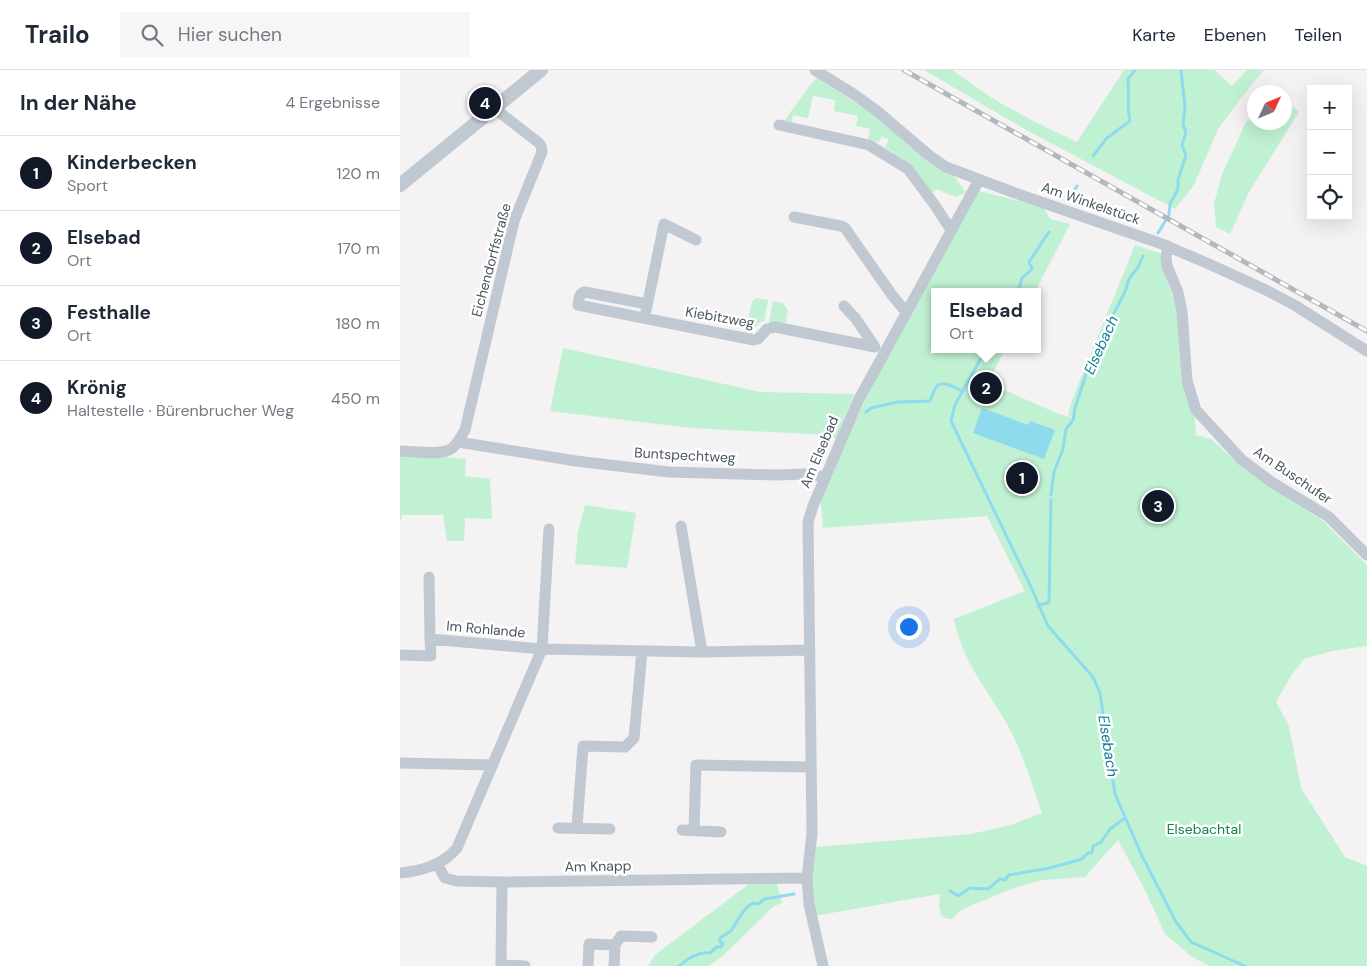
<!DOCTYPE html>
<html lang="de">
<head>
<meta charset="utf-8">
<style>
  :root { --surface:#fff; --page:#f6f6f7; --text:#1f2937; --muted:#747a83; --line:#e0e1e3; --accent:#111827 }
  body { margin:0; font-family:"DM Sans",sans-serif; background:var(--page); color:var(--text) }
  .controls { position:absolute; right:15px; top:15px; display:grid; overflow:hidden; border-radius:0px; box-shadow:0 5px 20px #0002 }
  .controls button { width:45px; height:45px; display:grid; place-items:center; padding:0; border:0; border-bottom:1px solid var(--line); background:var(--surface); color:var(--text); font:25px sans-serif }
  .compass { position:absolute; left:847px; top:15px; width:45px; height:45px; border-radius:50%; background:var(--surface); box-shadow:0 5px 20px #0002; rotate:46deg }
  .you { position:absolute; left:508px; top:556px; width:18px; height:18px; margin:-12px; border:4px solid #fff; border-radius:50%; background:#1a73e8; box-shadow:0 0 0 8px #1a73e833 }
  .badge { display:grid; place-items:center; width:32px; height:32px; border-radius:50%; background:var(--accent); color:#fff; font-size:16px; font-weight:700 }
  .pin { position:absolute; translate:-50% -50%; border:2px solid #fff; box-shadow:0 1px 5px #0006 }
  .popup { position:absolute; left:531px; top:218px; width:110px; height:65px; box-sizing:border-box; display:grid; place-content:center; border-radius:0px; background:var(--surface); filter:drop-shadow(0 1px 4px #0005); font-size:16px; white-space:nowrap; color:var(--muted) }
  .popup b { font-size:19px; color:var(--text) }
  .popup::after { content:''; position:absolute; left:50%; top:100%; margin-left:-10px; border:10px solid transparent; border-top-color:var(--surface) }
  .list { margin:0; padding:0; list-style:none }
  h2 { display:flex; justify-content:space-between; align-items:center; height:65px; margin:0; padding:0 20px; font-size:21px }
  h2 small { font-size:16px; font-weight:400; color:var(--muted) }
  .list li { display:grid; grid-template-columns:32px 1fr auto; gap:15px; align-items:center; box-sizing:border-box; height:75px; padding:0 20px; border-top:1px solid var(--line) }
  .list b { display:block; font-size:19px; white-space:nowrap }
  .list p { margin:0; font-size:16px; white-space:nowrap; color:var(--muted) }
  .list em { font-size:16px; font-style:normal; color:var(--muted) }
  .icon { flex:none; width:28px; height:28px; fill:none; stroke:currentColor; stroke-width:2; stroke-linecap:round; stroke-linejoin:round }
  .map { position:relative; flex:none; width:967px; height:896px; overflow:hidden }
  header { display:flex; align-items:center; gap:30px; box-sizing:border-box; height:70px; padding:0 25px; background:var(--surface); border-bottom:1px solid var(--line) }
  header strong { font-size:24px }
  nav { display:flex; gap:28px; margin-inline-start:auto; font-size:18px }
  .search { width:350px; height:45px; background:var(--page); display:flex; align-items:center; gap:12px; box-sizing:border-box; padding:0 18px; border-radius:0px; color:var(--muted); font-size:19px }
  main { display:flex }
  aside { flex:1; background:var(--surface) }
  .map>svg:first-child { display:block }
  .green { fill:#c1f1d3 }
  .water { fill:#8edbee }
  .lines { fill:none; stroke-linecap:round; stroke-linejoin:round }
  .stream { stroke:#8edbee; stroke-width:3 }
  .minor { stroke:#c0c9d1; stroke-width:11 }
  .tertiary { stroke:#c0c9d1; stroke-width:14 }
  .rail-casing { stroke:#b4b7bc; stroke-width:5 }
  .rail { stroke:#fff; stroke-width:3; stroke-dasharray:9; stroke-linecap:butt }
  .labels { text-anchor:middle; stroke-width:5; stroke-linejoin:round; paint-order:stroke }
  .street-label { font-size:14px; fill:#495660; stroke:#fff }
  .park-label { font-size:14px; fill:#16854c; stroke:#fff }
  .water-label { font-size:15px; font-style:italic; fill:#0b7e9a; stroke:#fff }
</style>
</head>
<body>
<header>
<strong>Trailo</strong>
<div class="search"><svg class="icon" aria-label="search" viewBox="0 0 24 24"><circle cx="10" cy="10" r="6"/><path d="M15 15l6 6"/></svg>Hier suchen</div>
<nav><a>Karte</a><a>Ebenen</a><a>Teilen</a></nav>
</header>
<main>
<aside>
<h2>In der Nähe<small>4 Ergebnisse</small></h2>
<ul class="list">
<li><span class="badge">1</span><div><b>Kinderbecken</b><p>Sport</p></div><em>120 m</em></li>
<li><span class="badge">2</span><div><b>Elsebad</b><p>Ort</p></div><em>170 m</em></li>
<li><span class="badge">3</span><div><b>Festhalle</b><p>Ort</p></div><em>180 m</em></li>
<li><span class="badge">4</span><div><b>Krönig</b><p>Haltestelle · Bürenbrucher Weg</p></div><em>450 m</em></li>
</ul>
</aside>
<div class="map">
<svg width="967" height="896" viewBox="0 0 967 896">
  <rect width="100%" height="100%" fill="#f4f2f2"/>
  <path class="green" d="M524 0H552L595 30 635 52 677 72 724 0H814L832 16 847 0H864L841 28 818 59 794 115 775 139 628 61Z
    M417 8 470 42 525 88 555 107 566 123 555 127 537 119 532 123 513 96 485 77 489 70 482 66 478 72 468 69 470 59 456 56 458 46 434 41 435 30 413 26 408 48 393 45 392 52 384 51 410 15Z
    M885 30 899 42 849 122 830 164 816 157 814 134 822 104 846 52 854 46V52H884Z
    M575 120 643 137 650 149 670 154 635 222H535V279H605L588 313 659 344 674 348 668 345 672 330 735 175 762 184 768 213 779 245V276L781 312 794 340 796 365 811 369 847 401 923 451 967 495V576L932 581 904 589 891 606 876 632 889 656 901 718 945 787 967 796V896H809L791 886 765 864 745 820 718 770 685 807 642 810 608 820 561 840 552 849H548L541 846 539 836 540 824 414 846 410 820 415 777 571 764 611 755 642 743C631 713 623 682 607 654 586 617 563 593 554 549L625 521 587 446 423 458 420 423 507 245Z
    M357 228 368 230 364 252 362 251 353 259 352 265 345 264 352 231Z
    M373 231 383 233 388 240 385 256 369 253Z
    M163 278 360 322 454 324 436 369 429 365 291 358 150 341Z
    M0 383 66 389 65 406 90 409 92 449 65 448 64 471H47L43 445H2L0 453Z
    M185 435 236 443 227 498 175 494 178 462Z
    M353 811 389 813 377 814 382 833 374 836 325 884 309 896H248L256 884Z"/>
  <path class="water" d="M582 338 628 355 630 351 655 360 644 389 573 363Z
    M614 400 621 403 626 401 635 404 636 407 633 417 630 418 621 414 618 415 610 412 609 410 612 401Z"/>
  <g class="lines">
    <path class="stream" d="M693 86 707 68 730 51C727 37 729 23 728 9L735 0
      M671 126 677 116
      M758 163 769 145 770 134 778 119V110L786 85 782 75 786 63 783 54 785 37 781 0
      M618 222 622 208 632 199 629 192 649 162
      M586 279 555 335 551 351 631 517 648 556 693 607 700 623 715 724 742 786 776 852 791 872 845 896
      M466 342 471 338 497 332 530 331C532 327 533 322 535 319 540 308 554 317 562 321
      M651 425 654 402 663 379 666 359 673 350 675 338 690 292 696 282 698 275 716 239 725 222 729 209 738 197 743 186
      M638 536 649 532 651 430
      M550 821 558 826 570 818 588 819 600 809 605 810 609 805 650 798 682 789 688 783H692L693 776 701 772 710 759 725 748
      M279 896C287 889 299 881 310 883L317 877H321L323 873 320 872V868L331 861 341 845 347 837 353 833 358 834 365 829 394 824"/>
    <path class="minor" d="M415 0 455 25 477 41 530 86 546 97 615 123 762 174 809 194 868 221 896 236 967 281
      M379 55 469 75 508 99 534 134 551 160
      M394 147 441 156 445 158 492 225 506 242
      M768 176 766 187 767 196 778 222 782 242 787 311 796 340 842 390 873 413 929 447 967 485
      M247 234 185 222C179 223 179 229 178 235L354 270 358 269 367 259 375 257 475 277 456 249 444 236
      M246 241 264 154 296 170
      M58 372 176 391 269 402 377 405 406 404 425 407
      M0 381C13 381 40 386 51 379 58 374 61 366 65 360L114 151 142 82 141 76 139 73 94 38
      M281 456 302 582 410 580
      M29 507 30 569 142 579 149 459
      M0 585 31 586 30 569
      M0 693 93 695
      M177 757 183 676 225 677 234 668 242 581
      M158 758 210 759
      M282 760 321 762
      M294 761 296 695 411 697
      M37 794 45 808 57 811 102 812 407 808
      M0 803C22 801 43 795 57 778L142 579 302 582
      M102 812 101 895 125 896
      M188 896 189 874 215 875
      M214 896 215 875 221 866 252 867
      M423 896 409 834 407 808 412 763 408 452 413 436 458 331 579 110"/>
    <path class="tertiary" d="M0 115 141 0"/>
    <defs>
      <path id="rail" d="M504 0 967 261"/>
    </defs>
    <use href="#rail" class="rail-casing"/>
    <use href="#rail" class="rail"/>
  </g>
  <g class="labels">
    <g class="street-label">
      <text transform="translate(691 133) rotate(19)" y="5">Am Winkelstück</text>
      <text transform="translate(91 190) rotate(-75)" y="5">Eichendorffstraße</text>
      <text transform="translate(320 247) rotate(10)" y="5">Kiebitzweg</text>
      <text transform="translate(419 382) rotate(-67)" y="5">Am Elsebad</text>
      <text transform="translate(285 385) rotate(3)" y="5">Buntspechtweg</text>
      <text transform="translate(893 405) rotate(34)" y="5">Am Buschufer</text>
      <text transform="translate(86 559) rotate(5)" y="5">Im Rohlande</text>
      <text transform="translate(198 796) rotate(-1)" y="5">Am Knapp</text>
    </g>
    <g class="park-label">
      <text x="804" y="764">Elsebachtal</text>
    </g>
    <g class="water-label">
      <text transform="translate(701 275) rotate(-66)" y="5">Elsebach</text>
      <text transform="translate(708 676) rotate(81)" y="5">Elsebach</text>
    </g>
  </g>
</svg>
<div class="controls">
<button>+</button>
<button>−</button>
<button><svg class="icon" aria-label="locate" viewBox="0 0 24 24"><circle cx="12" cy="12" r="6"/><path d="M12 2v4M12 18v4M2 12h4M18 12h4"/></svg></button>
</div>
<svg class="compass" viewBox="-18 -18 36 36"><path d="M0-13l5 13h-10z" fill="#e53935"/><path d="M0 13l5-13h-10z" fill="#747a83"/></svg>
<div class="you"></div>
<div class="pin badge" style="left:622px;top:408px">1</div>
<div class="pin badge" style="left:586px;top:318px">2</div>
<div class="popup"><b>Elsebad</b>Ort</div>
<div class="pin badge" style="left:758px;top:436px">3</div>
<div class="pin badge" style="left:85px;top:33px">4</div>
</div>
</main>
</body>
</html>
